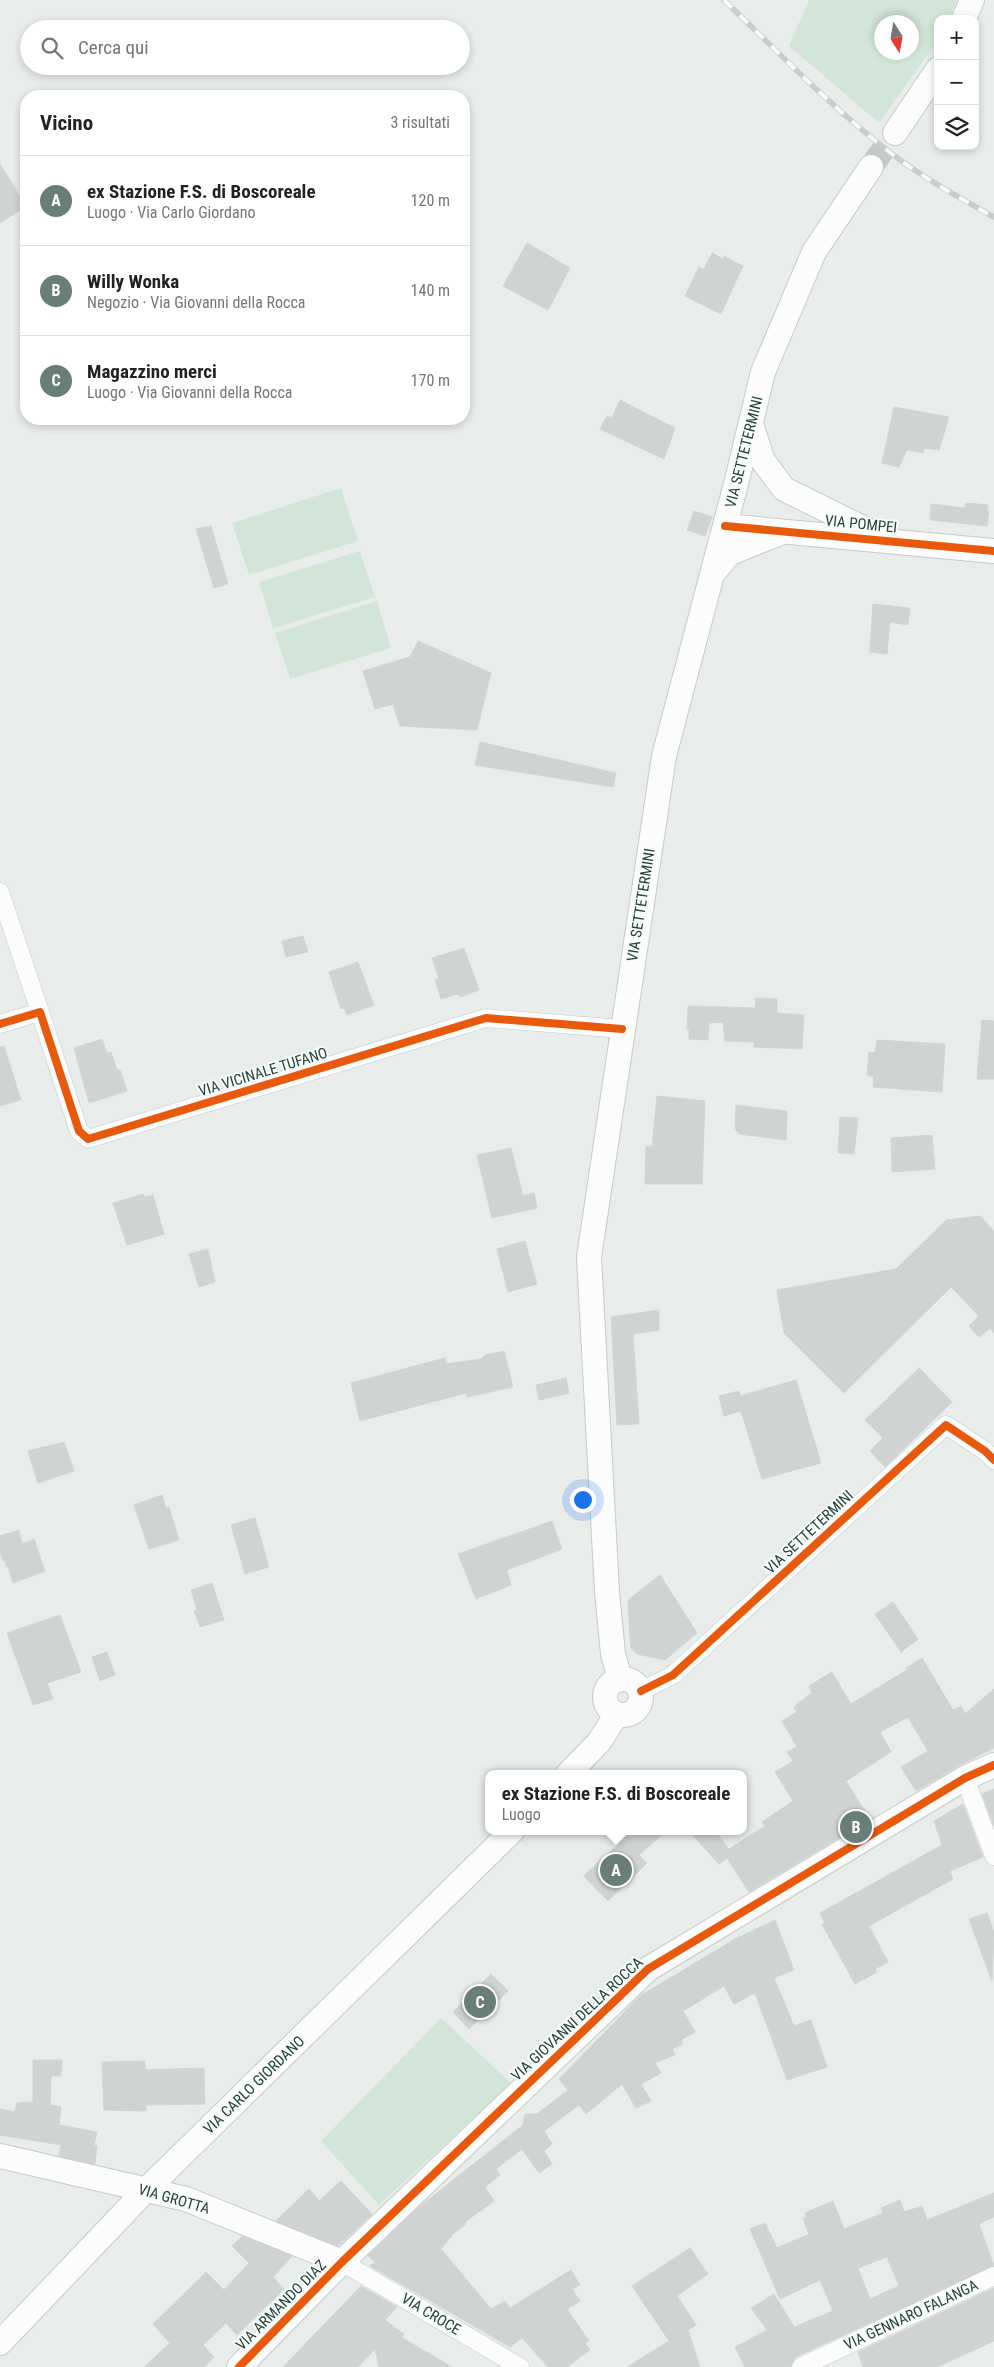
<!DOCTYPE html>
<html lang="it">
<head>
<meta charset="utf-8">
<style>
  :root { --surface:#fff; --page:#f2f2f2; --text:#222; --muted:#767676; --line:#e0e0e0; --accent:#697e78 }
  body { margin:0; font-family:"Roboto Condensed",sans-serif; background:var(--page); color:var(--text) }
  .controls { position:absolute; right:15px; top:15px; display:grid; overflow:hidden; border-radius:10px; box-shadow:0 2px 8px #0003 }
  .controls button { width:45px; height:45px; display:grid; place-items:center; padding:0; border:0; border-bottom:1px solid var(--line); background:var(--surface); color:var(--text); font:25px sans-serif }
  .compass { position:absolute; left:874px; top:15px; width:45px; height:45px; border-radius:50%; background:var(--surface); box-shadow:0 2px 8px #0003; rotate:169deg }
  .you { position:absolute; left:582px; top:1499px; width:18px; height:18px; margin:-12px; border:4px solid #fff; border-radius:50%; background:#1a73e8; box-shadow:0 0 0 8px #1a73e833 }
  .badge { display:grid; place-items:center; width:32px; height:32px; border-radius:50%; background:var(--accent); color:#fff; font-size:16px; font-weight:700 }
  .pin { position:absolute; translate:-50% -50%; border:2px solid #fff; box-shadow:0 1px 5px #0006 }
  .popup { position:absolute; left:485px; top:1770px; width:262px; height:65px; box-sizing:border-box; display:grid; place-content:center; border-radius:10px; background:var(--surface); filter:drop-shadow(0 1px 4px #0005); font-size:16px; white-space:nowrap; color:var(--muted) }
  .popup b { font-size:19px; color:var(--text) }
  .popup::after { content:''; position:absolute; left:50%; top:100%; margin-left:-10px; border:10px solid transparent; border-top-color:var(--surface) }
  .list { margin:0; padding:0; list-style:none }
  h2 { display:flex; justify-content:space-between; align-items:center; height:65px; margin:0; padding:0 20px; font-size:21px }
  h2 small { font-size:16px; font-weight:400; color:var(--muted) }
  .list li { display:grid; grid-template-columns:32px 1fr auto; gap:15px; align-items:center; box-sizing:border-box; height:90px; padding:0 20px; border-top:1px solid var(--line) }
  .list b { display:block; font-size:19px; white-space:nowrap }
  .list p { margin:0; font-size:16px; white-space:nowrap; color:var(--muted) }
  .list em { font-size:16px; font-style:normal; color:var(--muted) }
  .icon { flex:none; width:28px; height:28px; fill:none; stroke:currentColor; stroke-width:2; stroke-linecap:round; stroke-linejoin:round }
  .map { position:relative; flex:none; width:994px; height:2367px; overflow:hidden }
  .search { position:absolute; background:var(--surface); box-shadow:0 2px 8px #0003; left:20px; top:20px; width:450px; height:55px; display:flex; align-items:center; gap:12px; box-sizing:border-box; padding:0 18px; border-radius:28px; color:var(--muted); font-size:19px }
  .panel { position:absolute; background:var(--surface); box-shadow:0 2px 8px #0003; left:20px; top:90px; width:450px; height:335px; border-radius:20px }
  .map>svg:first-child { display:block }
  .green { fill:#d1e6d8; fill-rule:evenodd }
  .building { fill:#cfd4d2; stroke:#d1d6d4; fill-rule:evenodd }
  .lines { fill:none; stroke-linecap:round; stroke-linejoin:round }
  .secondary-tunnel { stroke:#c1cbc8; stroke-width:24; stroke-dasharray:24 12; stroke-linecap:butt }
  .street-casing { stroke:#c5cac8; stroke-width:19 }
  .secondary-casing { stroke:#c3cbc8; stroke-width:26 }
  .street { stroke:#fcfcfc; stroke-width:18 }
  .secondary { stroke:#fcfcfc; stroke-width:24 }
  .rail-casing { stroke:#c9cdcc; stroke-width:5.5 }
  .rail { stroke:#f7fbf9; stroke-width:4; stroke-dasharray:11; stroke-linecap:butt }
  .cycleway-casing { stroke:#f7fbf9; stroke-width:11 }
  .cycleway { stroke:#e8590c; stroke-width:8 }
  .labels { text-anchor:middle; stroke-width:4; stroke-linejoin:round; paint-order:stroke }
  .street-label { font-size:15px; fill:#24423a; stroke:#f7fbf9 }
</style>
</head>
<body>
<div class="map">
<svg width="994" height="2367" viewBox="0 0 994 2367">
  <rect width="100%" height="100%" fill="#e8edeb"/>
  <path class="green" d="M809 0H957L949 19H938V40L879 123 789 46ZM882 22H912V52H882Z
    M341 488 358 541 249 575 232 523Z
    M360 551 375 597 273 628 259 582Z
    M377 601 391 648 290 679 275 633Z
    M441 2018 511 2083 379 2205 321 2141Z"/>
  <path class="building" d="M0 164 26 206 0 223Z
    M527 243 570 268 548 310 503 286Z
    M712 253 723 259 724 256 743 266 721 314 685 296 699 267 704 269Z
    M620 400 675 428 664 459 600 429 607 416 612 418Z
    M894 407 949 417 939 450 924 448 923 453 907 450 899 467 882 463Z
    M966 503 988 505 987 511H989L987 526 930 520 931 504 965 508Z
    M694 511 712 517 705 536 687 530Z
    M211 526 228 584 214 588 196 529Z
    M873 604 910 608 908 625 890 622 887 654 870 652Z
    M418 641 491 673 477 730 400 726 393 704 375 709 363 671 410 657Z
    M480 742 616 773 613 787 475 765Z
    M303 936 308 952 286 957 282 941Z
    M464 948 479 990 460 997 458 994 441 999 435 980 439 978 432 958Z
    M358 962 374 1005 347 1015 344 1008 341 1009 329 972Z
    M756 998 777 999V1013L804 1015 802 1049 754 1047V1042L725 1041 723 1022 709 1023 708 1040 689 1039V1029H687L688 1006 755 1008Z
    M982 1020 994 1021V1079H977Z
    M102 1039 107 1053 111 1052 117 1070H120L127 1091 89 1103 74 1048Z
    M877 1040 945 1044 942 1092 873 1087 874 1077 867 1075 869 1052 875 1053Z
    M4 1046 21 1100 0 1106V1047Z
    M657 1096 705 1101 702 1184H645L646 1146 652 1147Z
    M736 1105 787 1111 786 1140 739 1134 735 1129Z
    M840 1117 858 1118 854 1154 838 1153Z
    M932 1135 935 1169 892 1172 891 1138Z
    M511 1148 523 1196 534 1193 537 1208 492 1218 477 1155Z
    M143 1194 145 1197 153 1195 164 1234 127 1245 113 1203Z
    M980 1216 994 1231V1333L990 1328 979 1337 969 1326 979 1316 951 1287 844 1393 784 1333 777 1290 896 1269 946 1220Z
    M525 1241 537 1284 508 1292 497 1249Z
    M208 1249 215 1282 199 1287 189 1254Z
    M659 1310V1330L633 1334 639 1424 617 1425 611 1317Z
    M504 1351 513 1387 467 1397 466 1393 360 1421 351 1383 445 1358 446 1364 481 1359 485 1355Z
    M919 1368 952 1402 885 1467 870 1451 883 1438 865 1420Z
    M566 1378 569 1393 539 1400 536 1385Z
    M796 1380 821 1463 762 1479 741 1411 724 1416 719 1396 739 1391 740 1396Z
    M64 1442 74 1471 38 1483 28 1451Z
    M162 1495 166 1508 169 1507 179 1540 149 1549 134 1505Z
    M255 1518 269 1567 245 1574 231 1525Z
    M552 1521 562 1549 507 1570 511 1585 476 1599 458 1554Z
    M19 1530 22 1544 34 1539 45 1571 13 1583 8 1566 6 1567 5 1561H3L0 1552V1536Z
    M660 1575 697 1633 665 1660 637 1654 631 1648 630 1638 628 1600Z
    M212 1583 224 1620 200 1627 194 1611 197 1610 191 1590Z
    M893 1602 918 1639 901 1652 875 1614Z
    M60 1615 81 1672 47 1683 53 1699 33 1705 7 1633Z
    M107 1652 115 1675 100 1681 92 1657Z
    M922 1658 953 1710 961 1706 965 1714 994 1689V1748L958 1766 916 1791 901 1767 928 1751 908 1717 880 1732 891 1752 846 1781 870 1819 749 1892 727 1858 719 1864 689 1831H715L729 1849 765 1826 762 1822 793 1801 775 1772 793 1761 787 1752 797 1747 782 1721 797 1712 794 1708 798 1703 812 1693 809 1686 832 1672 851 1704 907 1670 906 1668Z
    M994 1789V1826L982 1794Z
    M963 1804 983 1857 950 1871 953 1879 869 1926 888 1962 875 1969 877 1972 855 1984 822 1924 825 1923 820 1913 942 1845 934 1821Z
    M632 1831H666L639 1855 647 1863 608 1901 584 1876Z
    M987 1913 994 1932 992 1981 969 1919Z
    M775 1920 794 1970 774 1978 794 2026 811 2020 827 2067 787 2080 755 1993 734 2004 724 1986 683 2011 695 2032 681 2040 683 2044 672 2049 675 2055 655 2063 661 2073 641 2084 651 2101 636 2108 622 2084 586 2114 579 2105 544 2131 552 2144 544 2151 552 2164 539 2173 522 2149 496 2169 500 2175 485 2187 494 2201 465 2222 466 2224 453 2234 441 2249 491 2309 505 2301 510 2308 571 2270 580 2285 572 2289 580 2301 567 2309 589 2341 585 2343 590 2350 567 2367H548L522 2338 510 2347 370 2266 375 2262 368 2256 419 2207 523 2125 525 2114H537L568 2090 559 2079 640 1996 735 1939Z
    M491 1974 508 1991 469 2029 453 2012Z
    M33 2060H62L61 2076H51L50 2105 61 2107 59 2125 97 2132 94 2145 97 2146 95 2164 59 2156 61 2145 0 2135V2109L15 2112 17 2103 33 2102Z
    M145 2061V2070L204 2068 205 2104 146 2105V2111L104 2110 102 2062Z
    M341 2181 372 2214 338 2246 276 2221 309 2189 319 2201Z
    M994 2193V2217L979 2224 994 2266 796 2357 790 2367H745L735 2347 767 2330 751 2308 774 2294 794 2327 833 2311 820 2280 780 2299 750 2229 765 2223 777 2248 809 2234 803 2218 807 2217 805 2213 833 2201 844 2229 883 2213 881 2208 900 2200 904 2212 922 2206 927 2220ZM887 2257 899 2286 870 2299 858 2268Z
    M242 2236 292 2256 273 2277 284 2289 237 2335 226 2323 203 2345 214 2357 204 2367H144L170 2343 153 2324 206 2272 224 2290 249 2263 232 2246Z
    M690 2248 708 2274 677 2296 696 2325 688 2330 700 2367H627L669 2341 632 2286Z
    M361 2286 397 2307 385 2320 404 2334 401 2337 452 2367H379L375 2349 358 2367H283Z
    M994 2288V2341L937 2367H863L858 2352Z"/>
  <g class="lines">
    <path class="secondary-tunnel" d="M871 167 895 133"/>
    <defs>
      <path id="street" d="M0 892 40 1012
        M0 1024 40 1012 79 1131 88 1139 486 1018 622 1029
        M641 1691 673 1675 946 1425 985 1451 994 1460
        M965 1778 994 1856
        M342 2262 520 2367
        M801 2367 994 2276"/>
      <path id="secondary" d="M964 19 972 0
        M895 133 938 69
        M751 424 763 461 784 489 871 532
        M725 526 994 551
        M714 572 730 553 780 533
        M605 1697a18 18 0 1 1 36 0a18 18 0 1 1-36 0Z
        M620 1679 613 1654 607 1592 589 1257 664 756 737 480 763 372 814 252 871 167
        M568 1774 599 1742 617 1714
        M0 2156 186 2199 342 2262
        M0 2343 146 2190 512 1831
        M239 2367 342 2262 648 1969 965 1778 994 1765"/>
    </defs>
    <use href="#street" class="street-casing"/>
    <use href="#secondary" class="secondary-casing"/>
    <use href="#street" class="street"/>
    <use href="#secondary" class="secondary"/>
    <defs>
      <path id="rail" d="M724 0C780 54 834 110 896 157 927 180 961 199 994 217"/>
    </defs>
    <use href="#rail" class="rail-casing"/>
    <use href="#rail" class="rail"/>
    <defs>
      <path id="cycleway" d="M725 526 994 551
        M0 1024 40 1012 79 1131 88 1139 486 1018 622 1029
        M641 1691 673 1675 946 1425 985 1451 994 1460
        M239 2367 342 2262 648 1969 965 1778 994 1765"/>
    </defs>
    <use href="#cycleway" class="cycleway-casing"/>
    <use href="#cycleway" class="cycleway"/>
  </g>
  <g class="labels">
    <g class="street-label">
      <text transform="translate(744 452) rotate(-76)" y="5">VIA SETTETERMINI</text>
      <text transform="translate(861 524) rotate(6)" y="5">VIA POMPEI</text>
      <text transform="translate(641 905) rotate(-81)" y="5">VIA SETTETERMINI</text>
      <text transform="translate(263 1072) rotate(-17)" y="5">VIA VICINALE TUFANO</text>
      <text transform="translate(809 1532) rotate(-43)" y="5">VIA SETTETERMINI</text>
      <text transform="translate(577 2019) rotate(-43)" y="5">VIA GIOVANNI DELLA ROCCA</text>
      <text transform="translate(254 2085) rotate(-44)" y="5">VIA CARLO GIORDANO</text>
      <text transform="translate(174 2199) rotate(16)" y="5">VIA GROTTA</text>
      <text transform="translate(281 2305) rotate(-45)" y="5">VIA ARMANDO DIAZ</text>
      <text transform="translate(431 2314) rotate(31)" y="5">VIA CROCE</text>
      <text transform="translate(911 2315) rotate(-25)" y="5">VIA GENNARO FALANGA</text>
    </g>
  </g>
</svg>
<div class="controls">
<button>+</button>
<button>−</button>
<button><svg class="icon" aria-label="layers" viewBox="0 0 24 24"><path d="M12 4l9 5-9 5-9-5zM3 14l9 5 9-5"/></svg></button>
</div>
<svg class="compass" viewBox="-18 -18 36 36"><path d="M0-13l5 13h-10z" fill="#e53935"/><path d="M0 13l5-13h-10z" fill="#767676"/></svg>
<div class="you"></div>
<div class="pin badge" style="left:616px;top:1870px">A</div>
<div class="popup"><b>ex Stazione F.S. di Boscoreale</b>Luogo</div>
<div class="pin badge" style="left:856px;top:1827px">B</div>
<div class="pin badge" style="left:480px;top:2002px">C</div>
<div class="search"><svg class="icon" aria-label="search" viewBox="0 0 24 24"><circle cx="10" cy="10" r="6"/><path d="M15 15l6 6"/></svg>Cerca qui</div>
<section class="panel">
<h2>Vicino<small>3 risultati</small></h2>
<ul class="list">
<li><span class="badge">A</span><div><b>ex Stazione F.S. di Boscoreale</b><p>Luogo · Via Carlo Giordano</p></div><em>120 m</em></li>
<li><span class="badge">B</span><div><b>Willy Wonka</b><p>Negozio · Via Giovanni della Rocca</p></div><em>140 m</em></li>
<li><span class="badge">C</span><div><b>Magazzino merci</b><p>Luogo · Via Giovanni della Rocca</p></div><em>170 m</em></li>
</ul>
</section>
</div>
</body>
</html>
